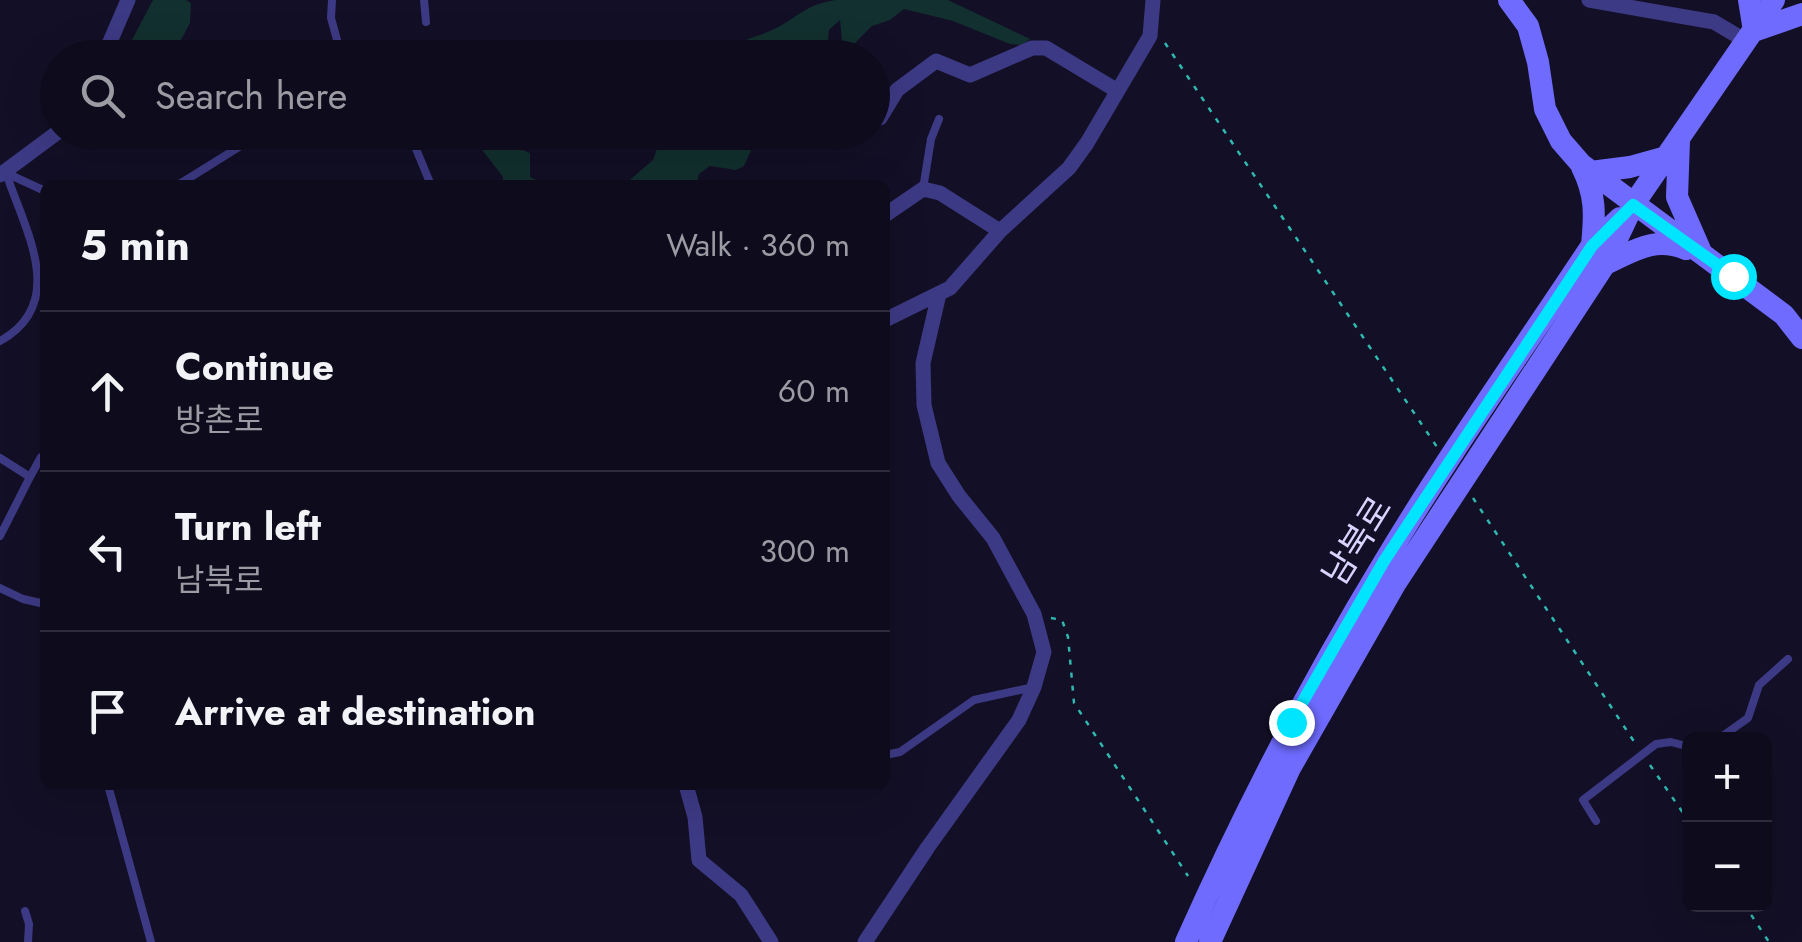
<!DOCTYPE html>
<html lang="en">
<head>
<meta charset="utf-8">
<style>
  :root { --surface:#0e0b1c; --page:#1c1929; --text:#f1f3f6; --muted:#9b9ba3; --line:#2e2b3b }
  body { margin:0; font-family:Jost,"Noto Sans KR",sans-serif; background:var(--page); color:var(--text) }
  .controls { position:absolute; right:30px; bottom:30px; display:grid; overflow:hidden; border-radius:15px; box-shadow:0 10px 40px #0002 }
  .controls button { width:90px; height:90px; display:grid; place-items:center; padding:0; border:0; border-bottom:2px solid var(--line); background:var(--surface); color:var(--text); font:50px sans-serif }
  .stop { position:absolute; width:30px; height:30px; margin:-22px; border:8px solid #00e5ff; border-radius:50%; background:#fff }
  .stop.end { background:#00e5ff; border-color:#fff; box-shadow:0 2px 10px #0008 }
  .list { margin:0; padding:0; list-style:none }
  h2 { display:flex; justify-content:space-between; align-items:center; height:130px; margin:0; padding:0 40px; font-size:42px }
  h2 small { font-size:32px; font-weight:400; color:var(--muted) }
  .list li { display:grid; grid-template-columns:65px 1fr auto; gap:30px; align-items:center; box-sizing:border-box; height:160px; padding:0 40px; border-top:2px solid var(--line) }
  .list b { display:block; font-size:38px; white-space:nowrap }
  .list p { margin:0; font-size:32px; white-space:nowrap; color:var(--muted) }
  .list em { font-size:32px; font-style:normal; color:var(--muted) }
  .icon { flex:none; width:55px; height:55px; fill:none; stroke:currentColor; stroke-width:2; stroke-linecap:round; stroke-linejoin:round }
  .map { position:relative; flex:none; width:1802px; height:942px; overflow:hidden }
  .search { position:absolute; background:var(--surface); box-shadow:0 10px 40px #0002; left:40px; top:40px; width:850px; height:110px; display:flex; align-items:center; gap:25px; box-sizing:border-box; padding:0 35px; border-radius:55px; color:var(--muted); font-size:38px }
  .panel { position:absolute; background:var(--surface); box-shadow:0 10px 40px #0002; left:40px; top:180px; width:850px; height:610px; border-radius:15px }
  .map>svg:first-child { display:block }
  .green { fill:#12302f }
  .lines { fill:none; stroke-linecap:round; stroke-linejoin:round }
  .path { stroke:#2fb8b0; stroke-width:2.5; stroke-dasharray:5 8; stroke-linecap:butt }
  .lane { stroke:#3d3a85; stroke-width:8 }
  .street { stroke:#3d3a85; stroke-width:15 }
  .secondary { stroke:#6f6bff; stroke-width:22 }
  .route { stroke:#00e5ff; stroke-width:12 }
  .labels { text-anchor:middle; stroke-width:8; stroke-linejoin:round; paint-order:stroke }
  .street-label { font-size:35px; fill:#d9d4ff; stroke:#130f26 }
</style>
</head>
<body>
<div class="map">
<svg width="1802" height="942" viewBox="0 0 1802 942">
  <rect width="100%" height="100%" fill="#130f26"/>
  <path class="green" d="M153 0H186L191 3 190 23 172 57H123Z
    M836 0H948L1030 39 1022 45 1010 44 953 21 904 9 890 20 872 26 853 45 842 41 840 20 829 30 828 40 838 57H735L729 50C743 38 755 38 772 30 798 18 803 5 836 0Z
    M663 132H759V133L744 166 736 170 710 166 699 174 696 185H624L653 160Z
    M440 133H480L530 153V177L546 185H503V177L473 138Z"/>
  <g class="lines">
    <path class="path" d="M1165 43 1437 447
      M1473 498 1637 746
      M1051 618 1062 620 1068 637 1074 703 1188 876
      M1650 765 1690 823
      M1744 904 1769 942"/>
    <path class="lane" d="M332 0 331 18 342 58
      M424 0 426 22
      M409 132 431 185
      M6 173 45 191
      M178 185 263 132
      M923 189 931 139 939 119
      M0 341C69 303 25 230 6 173
      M0 458 30 477 0 536
      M30 477 41 457 45 458
      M0 588 23 599 45 604
      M1717 740 1748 718 1759 685 1788 659
      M885 755 900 752 974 700 1034 687
      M108 785 151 942
      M1596 821 1583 800 1656 744 1671 742 1690 747
      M25 911 29 924 28 942"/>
    <path class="street" d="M1589 0 1714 22 1746 41
      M103 58 128 0
      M880 118 897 90 936 61 970 75 1032 48H1046L1116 90
      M0 175 58 132
      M885 215 923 189 940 193 1000 231
      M885 320 950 288 1000 231 1069 168 1087 143 1150 36 1153 0
      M686 785 695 817 699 860 741 895 771 942
      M865 942 928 847 1019 720 1034 687 1044 652 1034 614 993 538 959 496 938 463 924 405 923 363 939 294"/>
    <path class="secondary" d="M1509 0 1528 26 1538 62 1545 109 1561 141 1581 164 1784 315 1802 338
      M1749 0 1754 31 1802 14
      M1679 141 1677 197 1701 252
      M1582 167C1596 195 1595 215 1592 245
      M1591 172 1630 167 1666 157
      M1605 264C1634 251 1654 236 1686 249
      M1186 942C1244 812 1309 686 1383 564 1448 455 1522 351 1592 245L1620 218
      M1210 942 1290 768 1395 584 1605 264 1633 205 1774 0"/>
  </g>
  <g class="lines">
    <path class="route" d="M1291 722 1384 561 1592 246 1633 205 1733 276"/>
  </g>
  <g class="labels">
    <g class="street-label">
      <text transform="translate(1357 541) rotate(-58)" y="12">남북로</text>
    </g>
  </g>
</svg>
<div class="controls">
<button>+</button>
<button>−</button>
</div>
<div class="stop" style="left:1733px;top:276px"></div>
<div class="stop end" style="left:1291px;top:722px"></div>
<div class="search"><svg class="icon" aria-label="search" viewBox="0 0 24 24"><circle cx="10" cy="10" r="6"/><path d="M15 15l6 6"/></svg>Search here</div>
<section class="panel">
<h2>5 min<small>Walk · 360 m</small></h2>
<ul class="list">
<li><svg class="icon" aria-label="ahead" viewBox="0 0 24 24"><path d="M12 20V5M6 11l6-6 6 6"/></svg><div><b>Continue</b><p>방촌로</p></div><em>60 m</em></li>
<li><svg class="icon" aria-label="left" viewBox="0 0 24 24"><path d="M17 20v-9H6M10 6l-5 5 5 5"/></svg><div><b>Turn left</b><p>남북로</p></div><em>300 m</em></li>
<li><svg class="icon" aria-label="arrive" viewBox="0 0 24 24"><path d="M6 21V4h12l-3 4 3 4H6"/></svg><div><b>Arrive at destination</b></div></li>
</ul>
</section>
</div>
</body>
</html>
